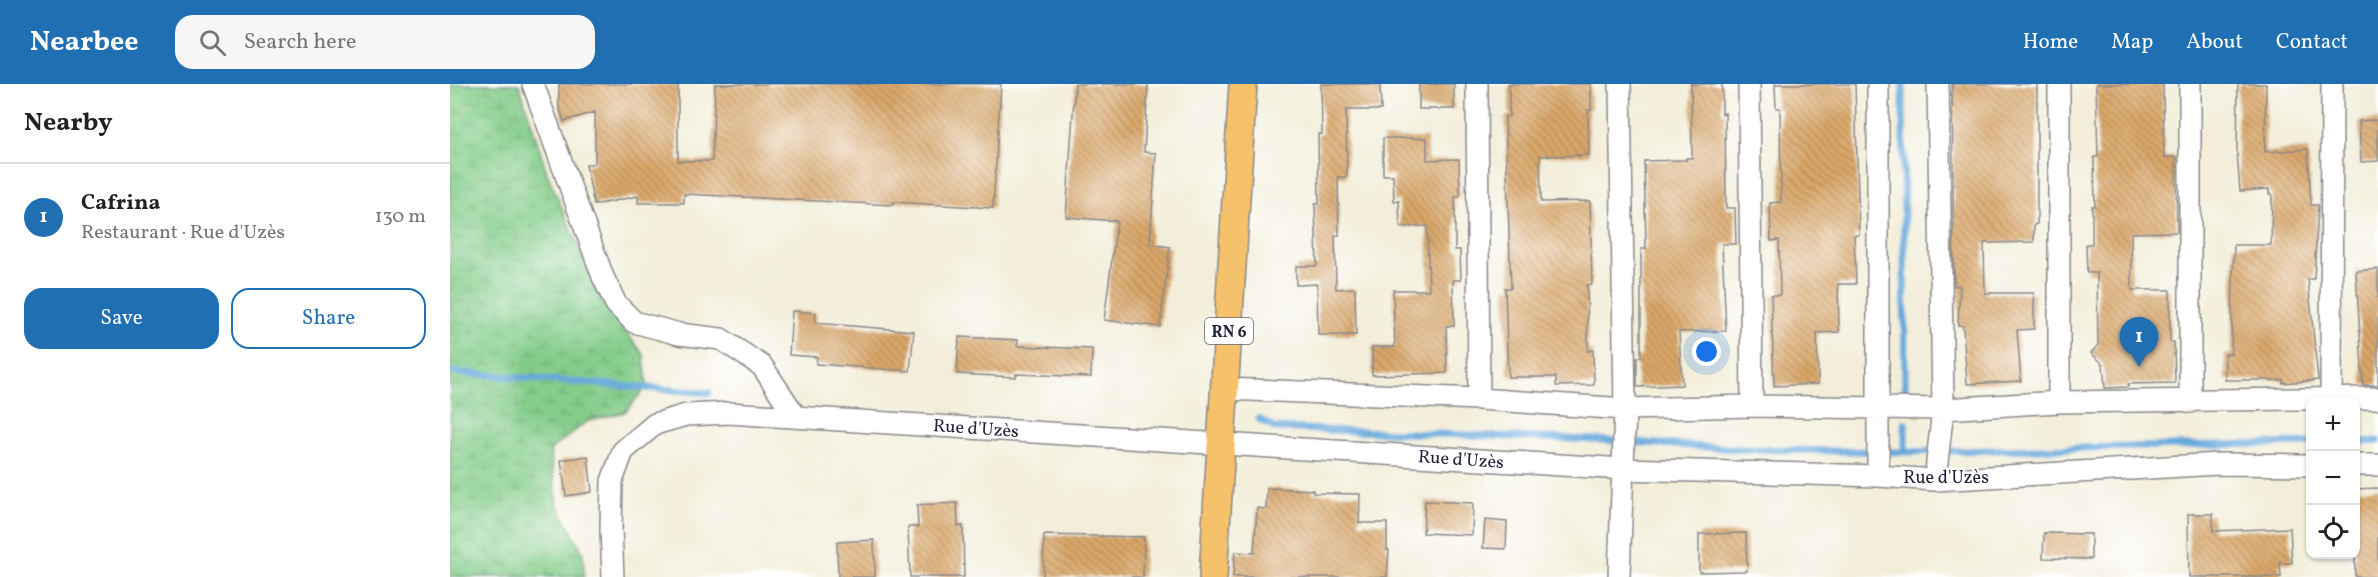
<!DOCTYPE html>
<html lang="en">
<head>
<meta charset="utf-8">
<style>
  :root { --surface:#fff; --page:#f6f6f6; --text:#202124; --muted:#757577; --line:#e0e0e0; --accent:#1f6fb2 }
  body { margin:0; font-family:Vollkorn,serif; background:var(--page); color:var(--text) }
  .controls { position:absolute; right:18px; bottom:18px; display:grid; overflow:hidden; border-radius:12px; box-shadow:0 2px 4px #0004 }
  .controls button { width:54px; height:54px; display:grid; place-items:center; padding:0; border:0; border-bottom:2px solid var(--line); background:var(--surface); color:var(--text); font:30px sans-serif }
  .you { position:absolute; left:1257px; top:268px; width:21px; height:21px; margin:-15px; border:4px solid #fff; border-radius:50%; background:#1a73e8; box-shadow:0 0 0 9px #1a73e833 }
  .badge { display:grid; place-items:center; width:39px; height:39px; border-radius:50%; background:var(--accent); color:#fff; font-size:20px; font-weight:700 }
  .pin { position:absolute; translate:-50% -50px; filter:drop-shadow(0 2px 3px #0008) }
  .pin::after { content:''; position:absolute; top:32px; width:21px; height:18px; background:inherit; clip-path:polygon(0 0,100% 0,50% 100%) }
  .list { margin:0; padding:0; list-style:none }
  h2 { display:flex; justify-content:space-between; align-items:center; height:78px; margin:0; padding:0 24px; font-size:26px }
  h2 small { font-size:20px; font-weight:400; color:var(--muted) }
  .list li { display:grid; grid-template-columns:39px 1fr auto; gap:18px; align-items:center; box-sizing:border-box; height:108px; padding:0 24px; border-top:2px solid var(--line) }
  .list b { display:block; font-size:22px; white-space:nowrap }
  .list p { margin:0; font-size:20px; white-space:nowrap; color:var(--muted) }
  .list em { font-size:20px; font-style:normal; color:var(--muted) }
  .actions { display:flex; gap:12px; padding:18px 24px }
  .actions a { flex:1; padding:14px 0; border:2px solid var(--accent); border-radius:18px; text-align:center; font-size:21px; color:var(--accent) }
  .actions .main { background:var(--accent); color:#fff }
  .icon { flex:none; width:33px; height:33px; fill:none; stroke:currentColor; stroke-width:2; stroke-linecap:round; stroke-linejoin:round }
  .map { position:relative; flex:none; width:1928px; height:493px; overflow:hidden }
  header { display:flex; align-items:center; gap:36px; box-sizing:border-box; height:84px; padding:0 30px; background:var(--accent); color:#fff }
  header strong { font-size:28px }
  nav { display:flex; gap:33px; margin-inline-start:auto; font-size:21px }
  .search { width:420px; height:54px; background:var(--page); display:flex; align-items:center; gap:15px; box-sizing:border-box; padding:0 21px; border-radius:18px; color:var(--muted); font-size:22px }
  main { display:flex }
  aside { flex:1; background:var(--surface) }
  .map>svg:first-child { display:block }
  .wetland { fill:url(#wetland-marsh); stroke:#527762; stroke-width:1.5 }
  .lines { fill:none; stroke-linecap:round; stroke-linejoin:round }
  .stream { stroke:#68a9dc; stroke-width:7 }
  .building { fill:url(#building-back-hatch) }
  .minor-casing { stroke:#8a888a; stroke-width:24 }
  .major-casing { stroke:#8a888a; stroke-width:30 }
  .minor { stroke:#fff; stroke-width:21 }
  .major { stroke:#f5c16b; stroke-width:27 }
  .labels { text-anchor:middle; stroke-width:4.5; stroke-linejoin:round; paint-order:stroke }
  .shield { fill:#fff; stroke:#646476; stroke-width:1.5 }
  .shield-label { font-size:16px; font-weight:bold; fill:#22223b }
  .street-label { font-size:18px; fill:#22223b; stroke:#fff }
</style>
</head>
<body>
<header>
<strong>Nearbee</strong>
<div class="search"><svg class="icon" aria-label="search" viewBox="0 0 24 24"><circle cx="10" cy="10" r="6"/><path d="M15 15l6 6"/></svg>Search here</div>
<nav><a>Home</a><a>Map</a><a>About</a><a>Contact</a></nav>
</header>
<main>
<aside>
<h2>Nearby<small></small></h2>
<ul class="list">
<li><span class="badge">1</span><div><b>Cafrina</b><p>Restaurant · Rue d'Uzès</p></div><em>130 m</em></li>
</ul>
<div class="actions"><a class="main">Save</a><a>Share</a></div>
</aside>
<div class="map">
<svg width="1928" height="493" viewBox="0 0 1928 493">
  <defs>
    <pattern id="wetland-marsh" width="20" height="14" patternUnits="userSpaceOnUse" patternTransform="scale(1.5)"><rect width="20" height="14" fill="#83cc89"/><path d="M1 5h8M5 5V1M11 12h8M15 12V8" fill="none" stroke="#71af77"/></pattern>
    <pattern id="building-back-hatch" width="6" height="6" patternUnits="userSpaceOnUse" patternTransform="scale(1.5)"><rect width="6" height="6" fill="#daa769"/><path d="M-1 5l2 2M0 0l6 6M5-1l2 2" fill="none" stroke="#b08858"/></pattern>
  </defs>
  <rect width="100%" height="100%" fill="#fff"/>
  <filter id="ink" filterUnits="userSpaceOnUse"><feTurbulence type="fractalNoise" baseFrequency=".0167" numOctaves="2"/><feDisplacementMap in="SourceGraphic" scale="12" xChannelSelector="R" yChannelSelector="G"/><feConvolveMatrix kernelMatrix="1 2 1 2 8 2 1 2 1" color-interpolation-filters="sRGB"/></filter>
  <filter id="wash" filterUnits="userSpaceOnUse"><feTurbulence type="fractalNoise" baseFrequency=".008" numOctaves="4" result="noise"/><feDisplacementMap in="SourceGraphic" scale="24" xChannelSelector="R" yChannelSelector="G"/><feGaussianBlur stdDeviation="1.35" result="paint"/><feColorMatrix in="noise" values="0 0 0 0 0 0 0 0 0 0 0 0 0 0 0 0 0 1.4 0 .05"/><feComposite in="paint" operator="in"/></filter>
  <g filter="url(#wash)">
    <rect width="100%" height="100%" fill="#f2eed9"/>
    <path class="wetland" d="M0 0H69L98 92 153 218 194 271 197 302 175 328 138 337 100 366 107 420 133 469 134 493H0Z"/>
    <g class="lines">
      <path class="stream" d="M1453 0 1455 307
        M0 288 259 309
        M809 335 824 344 1148 356 1288 365 1455 368 1860 359
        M1455 339V368
        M1906 358 1928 357"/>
    </g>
    <g id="blocks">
      <path class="building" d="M109 0H228V77H262L265 0H551L543 124 443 118V121L234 110V119H188V112L144 121 136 81 145 79V28L114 37 109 23Z
        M625 0H698L694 68 706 69 700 160 720 163 710 243 654 236 667 137 616 133Z
        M871 0H930L931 26H896L897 93H888L889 152H885L886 205 905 204 906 251H868L867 200 846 201V182H867L865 120H869L868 50H872Z
        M969 0H1004V25H969Z
        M1059 0H1141V26H1138L1139 71 1090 72 1091 118 1140 117 1142 201H1137L1138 267 1143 266 1144 301 1106 302V293H1058L1055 204H1061L1055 33 1059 32Z
        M1241 0H1272V30L1275 29 1276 124H1285L1286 160H1272L1276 247 1229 248 1232 301 1187 303V273H1191V165H1196L1194 77 1236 76V74H1242Z
        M1325 0H1405L1409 151H1404L1406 200H1388L1389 248 1367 249 1368 300 1324 302 1321 211H1330L1329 156 1321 157 1320 119 1331 118 1330 24H1326Z
        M1502 0H1587V140L1584 141V158L1534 159 1535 209H1584V245L1567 246 1571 297 1517 300 1513 242 1508 241 1510 202H1504Z
        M1646 0H1713L1714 73H1726L1727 148 1681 149 1682 206H1720V258H1724L1725 299 1678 300V303L1655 304 1653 280 1641 269 1648 261 1647 189H1637L1636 160H1642V122H1645L1644 73H1648Z
        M1788 0H1816L1815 68 1858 65 1861 121H1868L1864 195H1858L1868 296 1833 299V296H1775V270H1781L1784 161H1821L1822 110H1819V105L1790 107 1787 69Z
        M1928 36V77L1911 78 1909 37Z
        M933 54H977V76L1009 75 1010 113H1005V166H1010L1011 196H1003L1004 242H996L997 289 922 291V263H945L943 206H979L977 142 950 143 949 117H944L943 91H933Z
        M1928 185V301H1913L1906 187Z
        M342 227 366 229 365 239 464 247 460 287 366 280 367 273 339 271Z
        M509 253 568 256 567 262 642 265 641 293 566 290V293L507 290Z
        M138 372 142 408 116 412 111 376Z
        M817 404 863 406V409L910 410 909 439H937V466H939L937 493H783L785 468 804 469 807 424 816 425Z
        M1928 404V493H1905V405Z
        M975 417 1023 419 1022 451 973 449Z
        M507 419 508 442H513L514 493H460L458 443H468L467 421Z
        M1738 430H1763V447L1840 444 1842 479H1830L1831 493H1739Z
        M1035 436 1057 438 1056 465 1033 464Z
        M1296 449 1297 487 1249 488V450Z
        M1594 449 1641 450V475L1593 474Z
        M594 451 694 453 693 493H593Z
        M424 456 425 493H388L387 458Z"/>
    </g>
  </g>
  <g filter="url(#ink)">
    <use href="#blocks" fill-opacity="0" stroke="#8a888a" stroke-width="1.5"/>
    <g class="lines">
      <defs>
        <path id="minor" d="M83 0 153 193 166 220 184 238 229 250 271 255 312 282 346 333
          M1027 0 1029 315
          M1299 0 1302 322
          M1428 0V392
          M775 305 1029 315 1175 325 1302 322 1493 325 1609 318 1928 314
          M1881 316 1882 0
          M1609 318V0
          M1740 318V0
          M1906 381H1928
          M1485 396 1493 325 1488 0
          M163 493 161 446 162 397 173 367 205 340 236 331 279 329 1174 385 1428 392 1485 396 1769 380 1860 381
          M1169 493 1175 325 1170 0"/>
        <path id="major" d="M763 493 793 0"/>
      </defs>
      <use href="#minor" class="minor-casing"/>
      <use href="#major" class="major-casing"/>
      <use href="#minor" class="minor"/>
      <use href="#major" class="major"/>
    </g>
  </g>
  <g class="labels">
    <rect class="shield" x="755" y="234" width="48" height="26" rx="4.5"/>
    <g class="shield-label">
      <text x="779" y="253">RN 6</text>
    </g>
    <g class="street-label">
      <text transform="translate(526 344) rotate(4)" y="6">Rue d'Uzès</text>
      <text transform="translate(1011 375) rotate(4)" y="6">Rue d'Uzès</text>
      <text x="1496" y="399">Rue d'Uzès</text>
    </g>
  </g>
</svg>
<div class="controls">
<button>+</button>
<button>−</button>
<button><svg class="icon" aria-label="locate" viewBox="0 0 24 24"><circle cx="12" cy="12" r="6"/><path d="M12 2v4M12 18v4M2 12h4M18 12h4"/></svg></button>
</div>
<div class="you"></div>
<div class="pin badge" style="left:1689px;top:283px">1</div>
</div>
</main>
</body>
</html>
